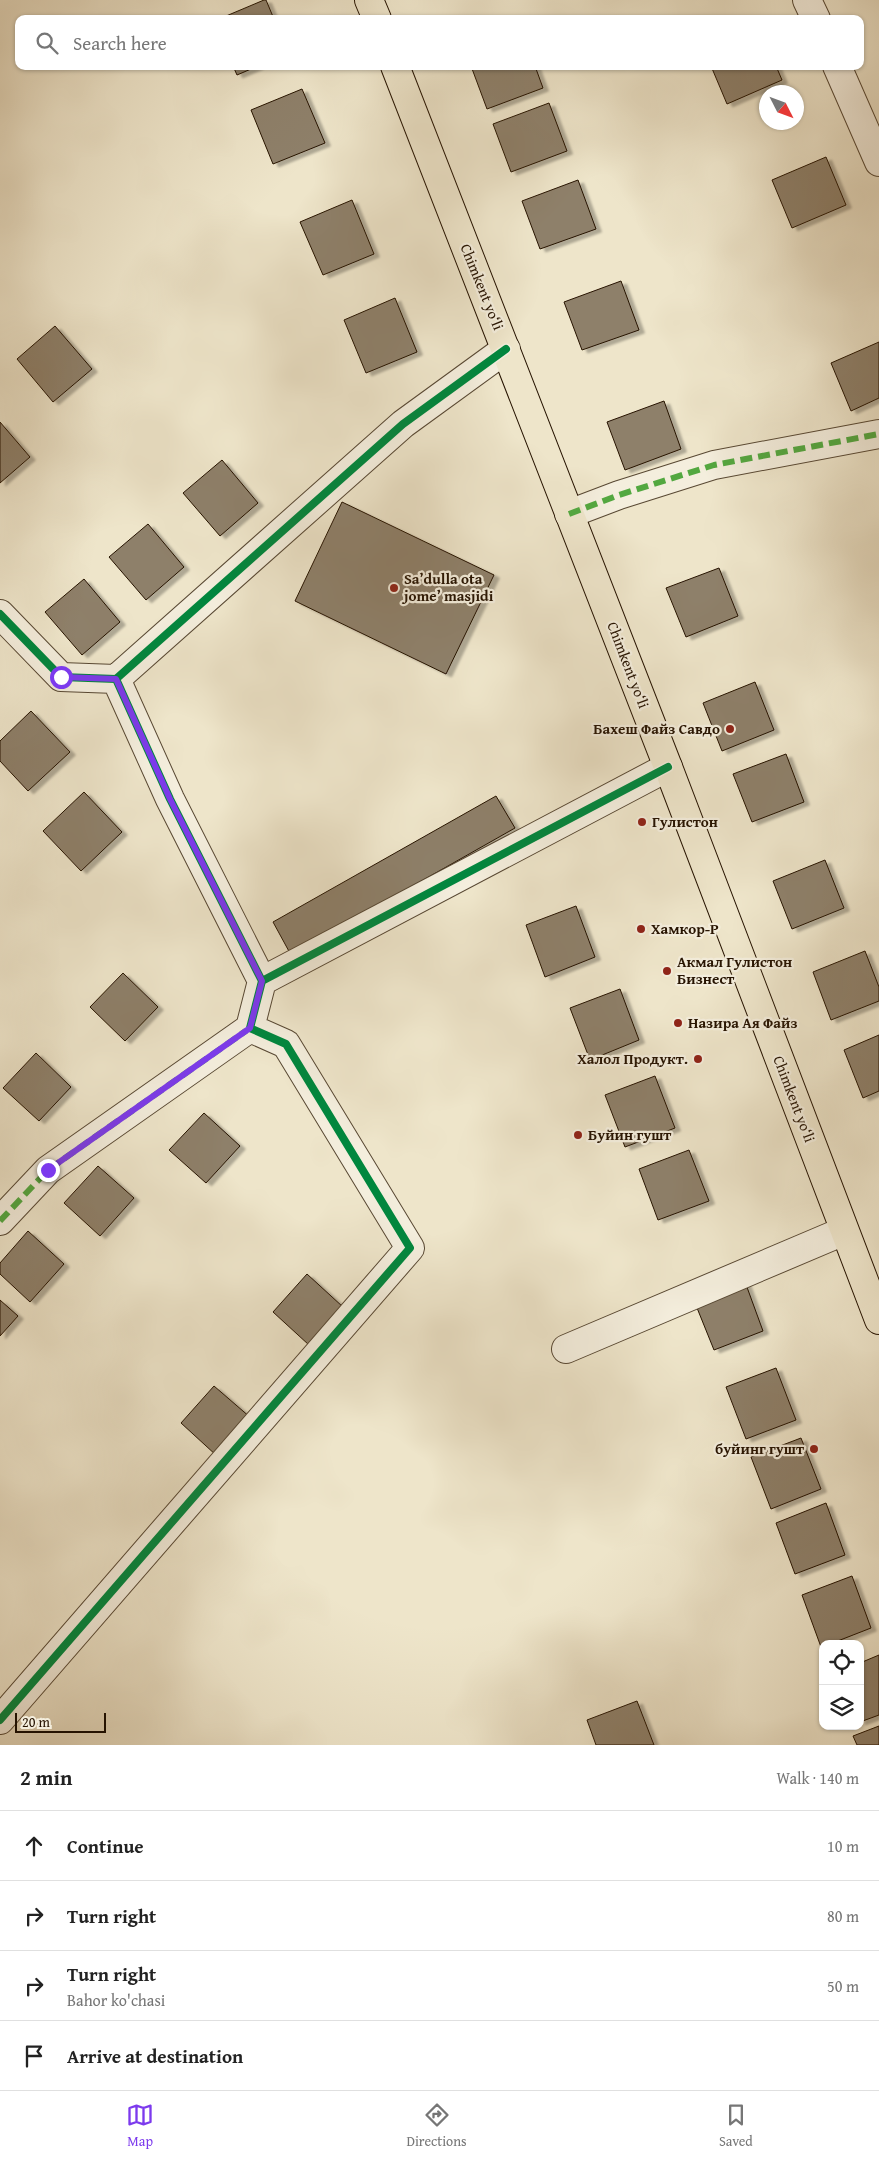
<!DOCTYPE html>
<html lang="en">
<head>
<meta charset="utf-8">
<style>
  :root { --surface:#fff; --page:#f2f2f2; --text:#222; --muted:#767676; --line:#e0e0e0; --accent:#7c3aed }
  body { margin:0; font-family:"Gentium Book Plus",serif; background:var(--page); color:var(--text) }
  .controls { position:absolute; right:15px; bottom:15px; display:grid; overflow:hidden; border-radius:10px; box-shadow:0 1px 4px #0004 }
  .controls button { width:45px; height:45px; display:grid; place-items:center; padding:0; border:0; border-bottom:1px solid var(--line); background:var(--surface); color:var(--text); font:25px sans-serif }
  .compass { position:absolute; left:759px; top:85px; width:45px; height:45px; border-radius:50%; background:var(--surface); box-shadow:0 1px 4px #0004; rotate:132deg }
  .scale { position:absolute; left:15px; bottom:12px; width:91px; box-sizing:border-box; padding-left:5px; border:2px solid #261301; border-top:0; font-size:14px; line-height:18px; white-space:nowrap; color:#261301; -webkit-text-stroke:4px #f4eedd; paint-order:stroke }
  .stop { position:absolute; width:15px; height:15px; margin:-11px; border:4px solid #7c3aed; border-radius:50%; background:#fff }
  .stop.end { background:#7c3aed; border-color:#fff; box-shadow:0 1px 5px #0008 }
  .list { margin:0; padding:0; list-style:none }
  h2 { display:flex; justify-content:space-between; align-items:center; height:65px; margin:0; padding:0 20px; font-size:21px }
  h2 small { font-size:16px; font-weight:400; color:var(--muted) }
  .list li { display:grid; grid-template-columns:32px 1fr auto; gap:15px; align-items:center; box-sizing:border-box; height:70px; padding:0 20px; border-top:1px solid var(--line) }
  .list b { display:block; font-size:19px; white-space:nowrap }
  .list p { margin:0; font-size:16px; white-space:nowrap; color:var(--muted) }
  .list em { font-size:16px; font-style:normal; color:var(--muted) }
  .icon { flex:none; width:28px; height:28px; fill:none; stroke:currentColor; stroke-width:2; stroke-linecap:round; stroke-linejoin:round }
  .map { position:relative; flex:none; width:879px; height:1745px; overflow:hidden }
  .search { position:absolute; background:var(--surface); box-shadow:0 1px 4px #0004; left:15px; right:15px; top:15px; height:55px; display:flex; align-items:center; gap:12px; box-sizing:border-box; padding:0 18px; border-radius:10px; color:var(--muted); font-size:19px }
  .sheet { height:345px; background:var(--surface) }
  nav { display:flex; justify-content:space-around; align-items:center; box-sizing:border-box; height:70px; border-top:1px solid var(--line); background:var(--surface); font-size:14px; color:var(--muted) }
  nav a { display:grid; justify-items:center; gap:2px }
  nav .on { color:var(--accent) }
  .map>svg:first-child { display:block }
  .building { fill:#8e806a; stroke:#261301; filter:url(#shadow) }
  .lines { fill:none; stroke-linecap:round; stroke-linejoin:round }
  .street-casing { stroke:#584833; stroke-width:30 }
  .highway-casing { stroke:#261301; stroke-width:30 }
  .street { stroke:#f4eedd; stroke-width:28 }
  .highway { stroke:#eee5ca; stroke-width:28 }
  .quiet { stroke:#53a840; stroke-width:6; stroke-dasharray:12 6; stroke-linecap:butt }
  .cycleway-casing { stroke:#f4eedd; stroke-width:11 }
  .cycleway { stroke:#00873e; stroke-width:8 }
  .route { stroke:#7c3aed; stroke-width:6 }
  .poi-dot { fill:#8f2418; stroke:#f4eedd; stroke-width:2 }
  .labels { text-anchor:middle; stroke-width:4.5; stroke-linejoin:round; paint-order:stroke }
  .street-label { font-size:15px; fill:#261301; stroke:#f4eedd }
  .poi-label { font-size:15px; font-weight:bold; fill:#261301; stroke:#f4eedd; text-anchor:start }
</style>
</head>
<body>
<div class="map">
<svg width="879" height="1745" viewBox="0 0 879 1745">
  <defs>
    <filter id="shadow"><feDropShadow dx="5.5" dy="3" stdDeviation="1" flood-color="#0004"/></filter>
  </defs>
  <rect width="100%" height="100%" fill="#eee5ca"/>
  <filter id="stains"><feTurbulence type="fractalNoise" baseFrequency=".004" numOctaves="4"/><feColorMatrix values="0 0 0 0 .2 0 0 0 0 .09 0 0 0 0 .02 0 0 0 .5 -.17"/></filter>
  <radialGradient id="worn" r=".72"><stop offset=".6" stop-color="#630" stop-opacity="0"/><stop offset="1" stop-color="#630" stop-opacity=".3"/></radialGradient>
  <path class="building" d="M264 0H266L274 19H219Z
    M233 66H258L237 75Z
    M471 66H535L543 88 487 109Z
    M711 66H776L782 80 727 104Z
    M302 89 325 143 273 164 251 110Z
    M549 103 567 151 511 172 493 124Z
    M826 157 846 205 792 228 772 180Z
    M578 180 596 229 540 249 522 201Z
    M352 200 374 254 323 275 300 222Z
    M621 281 639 330 582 350 564 302Z
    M395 298 417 352 366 373 344 320Z
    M55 326 92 369 53 402 17 359Z
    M879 342V398L851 411 831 363Z
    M664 401 681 449 625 470 607 422Z
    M0 422 30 457 0 483Z
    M222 460 258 503 220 536 183 493Z
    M342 502 494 575 446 674 295 601Z
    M148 524 184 567 146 600 109 557Z
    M719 568 738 616 686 637 666 588Z
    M84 579 120 622 82 655 45 612Z
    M755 682 774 730 722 751 703 703Z
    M31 711 70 752 28 791 0 761V741Z
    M786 754 804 802 752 822 733 774Z
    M84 792 122 832 81 871 43 831Z
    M496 796 515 828 291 955 273 922Z
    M825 860 844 908 792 929 773 881Z
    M576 906 595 957 545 977 526 925Z
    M865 951 879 987V1001L831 1020 813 972Z
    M123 973 158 1007 125 1041 90 1007Z
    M620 989 639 1040 590 1060 570 1008Z
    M879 1035V1091L863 1098 844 1050Z
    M36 1053 71 1087 39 1121 3 1088Z
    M655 1076 675 1128 625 1147 605 1095Z
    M204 1113 240 1146 206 1183 169 1150Z
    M689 1150 709 1201 658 1220 639 1169Z
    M98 1166 134 1198 100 1236 64 1203Z
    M28 1231 64 1264 30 1302 0 1274V1263Z
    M307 1274 343 1307 309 1345 273 1312Z
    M744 1279 763 1331 714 1350 693 1298Z
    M0 1300 18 1316 0 1336Z
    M776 1368 796 1420 746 1439 726 1387Z
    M214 1386 251 1418 217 1456 181 1423Z
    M801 1438 821 1489 771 1509 751 1457Z
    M826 1503 845 1555 795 1574 776 1523Z
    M852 1576 871 1628 830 1644H823L821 1647 802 1595Z
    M879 1655V1715L860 1722V1663Z
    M637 1701 654 1745H596L587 1720Z
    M879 1726V1745H857L853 1736Z"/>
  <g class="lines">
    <defs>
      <path id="street" d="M807 0 816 19
        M837 66 879 162
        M569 514 619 495 714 465 879 434
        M0 614 61 677 116 679 170 799 262 981 250 1028
        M116 679 403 424 506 349
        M262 981 668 767
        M0 1221 48 1170 250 1028
        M566 1349 844 1231
        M0 1720 410 1248 286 1044 250 1028"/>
      <path id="highway" d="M369 0 377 19
        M395 66 668 767 879 1320"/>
    </defs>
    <use href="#street" class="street-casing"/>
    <use href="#highway" class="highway-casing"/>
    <use href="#street" class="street"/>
    <use href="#highway" class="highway"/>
    <path class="quiet" d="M569 514 619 495 714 465 879 434
      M0 1221 48 1170 250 1028 253 1029"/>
    <defs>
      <path id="cycleway" d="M0 614 61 677 116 679 170 799 262 981 250 1028 286 1044 410 1248 0 1720
        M116 679 403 424 506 349
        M262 981 668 767"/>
    </defs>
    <use href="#cycleway" class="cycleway-casing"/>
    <use href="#cycleway" class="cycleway"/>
  </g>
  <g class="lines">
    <path class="route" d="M48 1170 250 1028 262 981 170 799 116 679 61 677"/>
  </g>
  <g class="poi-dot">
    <circle cx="394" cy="588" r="5"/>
    <circle cx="730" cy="729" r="5"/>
    <circle cx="642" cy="822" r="5"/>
    <circle cx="641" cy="929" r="5"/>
    <circle cx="667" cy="971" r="5"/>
    <circle cx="678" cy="1023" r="5"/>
    <circle cx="698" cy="1059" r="5"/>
    <circle cx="578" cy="1135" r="5"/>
    <circle cx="814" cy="1449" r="5"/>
  </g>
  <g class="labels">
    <g class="street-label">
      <text transform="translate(482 287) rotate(68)" y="5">Chimkent yo‘li</text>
      <text transform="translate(628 665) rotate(69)" y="5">Chimkent yo‘li</text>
      <text transform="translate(794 1099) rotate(69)" y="5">Chimkent yo‘li</text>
    </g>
    <g class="poi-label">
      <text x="404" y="584">Sa’dulla ota<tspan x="404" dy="17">jome’ masjidi</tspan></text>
      <text x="720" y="734" text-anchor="end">Бахеш Файз Савдо</text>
      <text x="652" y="827">Гулистон</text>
      <text x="651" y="934">Хамкор-Р</text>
      <text x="677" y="967">Акмал Гулистон<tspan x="677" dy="17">Бизнест</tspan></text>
      <text x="688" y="1028">Назира Ая Файз</text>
      <text x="688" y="1064" text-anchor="end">Халол Продукт.</text>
      <text x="588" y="1140">Буйин гушт</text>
      <text x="804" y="1454" text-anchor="end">буйинг гушт</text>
    </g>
  </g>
  <rect width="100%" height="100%" filter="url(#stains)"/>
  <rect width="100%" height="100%" fill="url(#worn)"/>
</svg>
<div class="controls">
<button><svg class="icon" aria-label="locate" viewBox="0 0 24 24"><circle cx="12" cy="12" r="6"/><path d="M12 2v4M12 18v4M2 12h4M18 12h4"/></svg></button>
<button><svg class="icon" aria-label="layers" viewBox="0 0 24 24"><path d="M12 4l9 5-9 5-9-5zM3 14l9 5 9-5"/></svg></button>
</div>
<svg class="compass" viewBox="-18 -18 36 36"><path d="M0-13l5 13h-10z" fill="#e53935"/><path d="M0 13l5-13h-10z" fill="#767676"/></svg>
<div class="scale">20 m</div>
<div class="stop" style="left:61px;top:677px"></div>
<div class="stop end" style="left:48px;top:1170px"></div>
<div class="search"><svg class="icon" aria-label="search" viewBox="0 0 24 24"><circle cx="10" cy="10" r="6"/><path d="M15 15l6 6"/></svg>Search here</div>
</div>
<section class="sheet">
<h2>2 min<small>Walk · 140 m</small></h2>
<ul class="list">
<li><svg class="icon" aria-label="ahead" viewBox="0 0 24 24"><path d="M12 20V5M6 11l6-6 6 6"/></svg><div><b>Continue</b></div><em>10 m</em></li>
<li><svg class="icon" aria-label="right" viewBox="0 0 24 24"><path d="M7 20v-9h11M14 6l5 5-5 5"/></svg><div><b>Turn right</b></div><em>80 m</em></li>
<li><svg class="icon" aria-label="right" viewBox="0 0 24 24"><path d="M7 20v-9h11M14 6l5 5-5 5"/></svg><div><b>Turn right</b><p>Bahor ko'chasi</p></div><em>50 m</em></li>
<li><svg class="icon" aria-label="arrive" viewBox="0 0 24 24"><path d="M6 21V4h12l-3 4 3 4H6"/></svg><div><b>Arrive at destination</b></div></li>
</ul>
</section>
<nav>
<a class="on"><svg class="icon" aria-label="map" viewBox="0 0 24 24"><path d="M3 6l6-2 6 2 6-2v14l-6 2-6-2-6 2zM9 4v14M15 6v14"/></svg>Map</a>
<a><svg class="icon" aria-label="directions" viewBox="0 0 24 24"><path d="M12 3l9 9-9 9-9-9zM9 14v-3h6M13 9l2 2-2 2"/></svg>Directions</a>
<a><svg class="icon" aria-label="saved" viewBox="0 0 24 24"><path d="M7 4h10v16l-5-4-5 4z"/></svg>Saved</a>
</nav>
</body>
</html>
